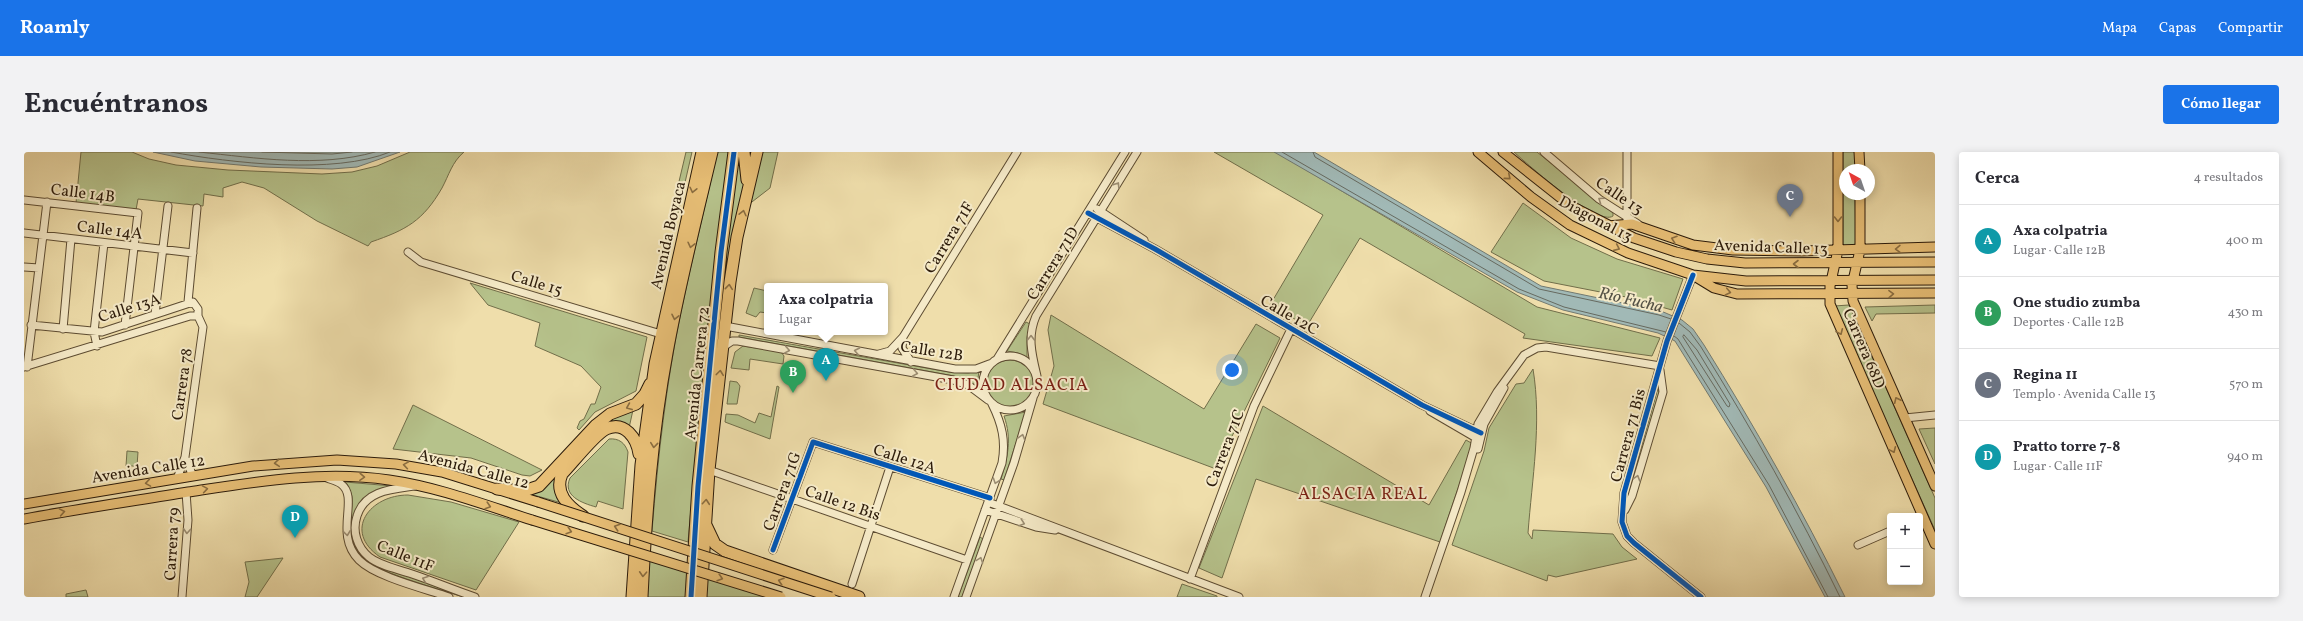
<!DOCTYPE html>
<html lang="es">
<head>
<meta charset="utf-8">
<style>
  :root { --surface:#fff; --page:#f2f2f3; --text:#2b2b33; --muted:#7c7c81; --line:#e1e1e2; --accent:#1a73e8 }
  body { margin:0; font-family:Vollkorn,serif; background:var(--page); color:var(--text) }
  .controls { position:absolute; right:12px; bottom:12px; display:grid; overflow:hidden; border-radius:4px; box-shadow:0 2px 10px #0003 }
  .controls button { width:36px; height:36px; display:grid; place-items:center; padding:0; border:0; border-bottom:1px solid var(--line); background:var(--surface); color:var(--text); font:20px sans-serif }
  .compass { position:absolute; left:1815px; top:12px; width:36px; height:36px; border-radius:50%; background:var(--surface); box-shadow:0 2px 10px #0003; rotate:320deg }
  .you { position:absolute; left:1208px; top:218px; width:14px; height:14px; margin:-10px; border:3px solid #fff; border-radius:50%; background:#1a73e8; box-shadow:0 0 0 6px #1a73e833 }
  .badge { display:grid; place-items:center; width:26px; height:26px; border-radius:50%; background:var(--accent); color:#fff; font-size:13px; font-weight:700 }
  .pin { position:absolute; translate:-50% -33px; filter:drop-shadow(0 1px 2px #0008) }
  .pin::after { content:''; position:absolute; top:21px; width:14px; height:12px; background:inherit; clip-path:polygon(0 0,100% 0,50% 100%) }
  .popup { position:absolute; left:740px; top:131px; width:124px; height:52px; box-sizing:border-box; display:grid; place-content:center; border-radius:4px; background:var(--surface); filter:drop-shadow(0 1px 3px #0005); font-size:13px; white-space:nowrap; color:var(--muted) }
  .popup b { font-size:15px; color:var(--text) }
  .popup::after { content:''; position:absolute; left:50%; top:100%; margin-left:-8px; border:8px solid transparent; border-top-color:var(--surface) }
  .list { margin:0; padding:0; list-style:none }
  h2 { display:flex; justify-content:space-between; align-items:center; height:52px; margin:0; padding:0 16px; font-size:17px }
  h2 small { font-size:13px; font-weight:400; color:var(--muted) }
  .list li { display:grid; grid-template-columns:26px 1fr auto; gap:12px; align-items:center; box-sizing:border-box; height:72px; padding:0 16px; border-top:1px solid var(--line) }
  .list b { display:block; font-size:15px; white-space:nowrap }
  .list p { margin:0; font-size:13px; white-space:nowrap; color:var(--muted) }
  .list em { font-size:13px; font-style:normal; color:var(--muted) }
  .map { position:relative; flex:none; width:1911px; height:445px; overflow:hidden; border-radius:4px }
  header { display:flex; align-items:center; gap:24px; box-sizing:border-box; height:56px; padding:0 20px; background:var(--accent); color:#fff }
  header strong { font-size:19px }
  nav { display:flex; gap:22px; margin-inline-start:auto; font-size:14px }
  .intro { display:flex; align-items:center; justify-content:space-between; box-sizing:border-box; height:96px; padding:0 24px }
  h1 { margin:0; font-size:28px }
  .button { padding:10px 18px; border-radius:4px; background:var(--accent); color:#fff; font-size:14px; font-weight:700 }
  main { display:flex; gap:24px; padding:0 24px }
  aside { flex:1; background:var(--surface); border-radius:4px; box-shadow:0 2px 10px #0003 }
  .map>svg:first-child { display:block }
  .green { fill:#b6c28b; stroke:#716e4a }
  .water { fill:#a1b9b6; stroke:#727a71 }
  .lines { fill:none; stroke-linecap:round; stroke-linejoin:round }
  .shore { stroke:#666a60; stroke-width:1 }
  .minor-casing { stroke:#5d4c32; stroke-width:9 }
  .major-casing { stroke:#2c1b0a; stroke-width:11 }
  .highway-casing { stroke:#2c1b0a; stroke-width:13 }
  .minor { stroke:#f5eac8; stroke-width:7 }
  .major { stroke:#e8bf76; stroke-width:9 }
  .highway { stroke:#e8bf76; stroke-width:11 }
  .major-bridge-casing { stroke:#2c1b0a; stroke-width:11; stroke-linecap:butt }
  .major-bridge { stroke:#e8bf76; stroke-width:9 }
  .cycleway-casing { stroke:#f5eac8; stroke-width:8 }
  .cycleway { stroke:#0057b8; stroke-width:5 }
  .oneway { stroke:#8a6d40 }
  .oneway2 { stroke:#9b8d72 }
  .labels { text-anchor:middle; stroke-width:4; stroke-linejoin:round; paint-order:stroke }
  .street-label { font-size:16px; fill:#2c1b0a; stroke:#f5eac8 }
  .water-label { font-size:17px; font-style:italic; fill:#555246; stroke:#f5eac8 }
  .neighbourhood-label { font-size:17px; letter-spacing:1px; fill:#7a1f14; stroke:#f5eac8 }
</style>
</head>
<body>
<header>
<strong>Roamly</strong>
<nav><a>Mapa</a><a>Capas</a><a>Compartir</a></nav>
</header>
<div class="intro"><h1>Encuéntranos</h1><a class="button">Cómo llegar</a></div>
<main>
<div class="map">
<svg width="1911" height="445" viewBox="0 0 1911 445">
  <rect width="100%" height="100%" fill="#efdeab"/>
  <filter id="stains"><feTurbulence type="fractalNoise" baseFrequency=".005" numOctaves="4"/><feColorMatrix values="0 0 0 0 .2 0 0 0 0 .09 0 0 0 0 .02 0 0 0 .5 -.17"/></filter>
  <radialGradient id="worn" r=".72"><stop offset=".6" stop-color="#630" stop-opacity="0"/><stop offset="1" stop-color="#630" stop-opacity=".3"/></radialGradient>
  <path class="green" d="M57 0H108L125 7 152 13 204 18 298 22 328 20 353 14 386 0H440C428 10 425 23 418 36 399 69 382 78 347 90L344 94 293 69 240 36 218 30 199 36V45L180 42 179 54 114 47 112 58 52 51Z
    M662 0H668L654 61 648 59Z
    M693 0H706L677 246 664 390 628 379C634 305 642 232 657 160 668 106 682 53 693 0Z
    M715 0 720 34 699 159 696 158 699 127Z
    M738 0H754L746 36 724 53Z
    M1190 0H1252L1513 155 1636 186 1628 204 1499 186 1501 182 1336 86 1283 174 1246 153 1299 63Z
    M1490 0H1513L1589 61V64C1574 75 1503 12 1490 0Z
    M1819 0H1831V18H1821V42H1831L1832 95 1819 94Z
    M1499 51 1547 86 1593 107 1659 127 1648 158 1602 145 1520 129 1467 100Z
    M446 131 623 185 612 239 571 260 555 278 553 276 556 269 560 267 567 252H571L577 235 557 214 511 194 516 171 464 153Z
    M730 136 743 139V161L736 160 732 165 722 161Z
    M1825 153 1911 346V378L1810 154Z
    M1911 153V161L1852 162 1848 169 1841 155Z
    M1027 163 1180 257 1232 172 1256 186 1192 317 1019 252 1030 214 1024 178Z
    M1002 170 1006 172 1003 185V206L994 201 983 199Z
    M715 183 925 220 944 221 955 219 953 234 939 226 925 223 715 185Z
    M719 194 757 200 760 204 759 212 726 207 725 218 707 216 711 200Z
    M962 232a24 24 0 1 1 48 0a24 24 0 1 1-48 0Z
    M1509 217C1518 271 1508 327 1504 381L1508 387 1509 378 1589 382 1598 395 1613 407 1532 425 1524 423 1523 429 1428 393 1460 299 1465 276 1492 232 1500 231Z
    M706 229 713 230 716 234 713 252H703Z
    M753 234 755 235 746 287 701 270 702 262 714 263 731 271 735 261 747 265Z
    M1634 235 1635 241 1608 336 1605 335Z
    M389 253 518 318 506 324 498 323 447 306 369 297Z
    M1239 254 1405 353 1442 288 1449 292 1416 390 1232 327 1198 426 1175 416Z
    M609 258 605 276 593 273 536 321 538 351 506 342 583 269Z
    M1002 260 980 328 977 327C984 304 988 287 980 264Z
    M1911 276V312L1895 277Z
    M585 287C595 286 601 291 604 300L599 357 574 349 572 355C558 351 538 344 546 326Z
    M103 299 114 300 113 314H102Z
    M321 330 368 334 353 339 328 372 329 387 336 400 446 445H439C416 437 347 419 334 403 328 395 326 386 326 377 324 358 335 348 321 330Z
    M384 343 427 350 495 370 452 438 356 405C318 379 346 343 384 343Z
    M956 385 959 387 938 445H934Z
    M259 406 233 445H221L225 430 221 410Z
    M625 409 664 420 663 445H623Z
    M682 426 743 445H681Z
    M1158 432 1193 444V445H1153Z
    M62 438 64 445H42V442Z"/>
  <path class="water" d="M129 0H376L333 15 308 17 237 15 171 9Z
    M1250 0H1290L1517 134 1637 159 1658 168 1669 177 1680 193C1731 275 1778 358 1821 445H1801L1742 335 1651 189 1634 181 1539 158 1493 140Z"/>
  <g class="lines">
    <path class="shore" d="M147 0C207 11 310 23 366 0
      M175 0C232 6 295 16 351 0
      M238 0 308 2 328 0
      M1258 0 1495 137 1540 155 1642 180
      M1289 0 1291 5 1515 137 1635 163 1647 167
      M1655 171 1666 180 1677 195C1728 277 1774 359 1816 445
      M1660 183 1673 198 1706 252 1705 255 1703 254 1659 185Z
      M1650 184 1654 187 1745 333 1804 445"/>
    <defs>
      <path id="minor" d="M1520 0 1575 47 1614 72
        M1603 0V68
        M0 48 114 61 101 173
        M1073 57 1120 88
        M1064 61 1131 97 1398 253 1457 281
        M0 81 169 101
        M384 100 397 110 637 182
        M0 115 15 116
        M1669 123 1643 189 1600 341 1598 370 1603 384 1610 391 1677 445
        M164 150 173 56
        M131 162 144 54
        M7 173 78 180 169 150 174 157V164
        M701 174 931 217H952L968 211
        M39 177 47 87
        M879 185 878 196 887 210
        M73 194 70 180 80 91
        M699 195 708 189H714L929 228 944 233 964 248
        M855 202 866 199 879 185 993 0
        M959 231a27 27 0 1 1 54 0a27 27 0 1 1-54 0Z
        M973 207 1101 0
        M0 215 166 164H174
        M3 215 23 50
        M1013 224C1008 203 1003 185 1012 164L1113 0
        M1406 259 1454 287
        M1881 266 1911 263
        M1454 297 1460 272 1480 236
        M161 306 169 324
        M685 318 943 408
        M303 326C308 328 313 329 317 332 336 346 309 382 335 408 352 425 402 437 425 445
        M153 327 161 305 179 175 174 164
        M391 334C369 337 341 338 333 364 328 379 333 395 345 405 356 414 374 417 388 422 409 429 430 438 451 445
        M964 350 1215 445
        M961 358 1012 375 1031 378
        M1601 358 1608 344 1639 240 1636 218
        M1834 393 1866 379
        M749 398 789 290 966 346
        M1166 427 1230 254 1267 177
        M828 432 866 315
        M158 445 164 368 162 340
        M930 445 978 311C982 289 978 272 968 252
        M942 445 990 311 1009 246
        M1401 445 1437 340 1450 296 1454 272 1473 240 1500 203 1513 196 1522 195 1636 214"/>
      <path id="major" d="M1454 0 1507 45 1546 73 1604 101 1669 123 1722 129 1911 128
        M1479 0 1547 54 1610 86 1652 100 1683 107 1721 111 1911 110
        M1814 0V98L1806 134V152L1911 392
        M1835 0 1836 18
        M1836 42V98L1828 133 1829 149 1911 334
        M1583 74 1608 72 1669 93 1709 98 1778 99 1911 95
        M1672 125 1690 136 1713 142 1911 141
        M0 352 229 314 313 308 372 312 418 320 514 350
        M0 367C55 357 109 349 164 340 230 330 299 318 365 328 414 335 461 353 508 368"/>
      <path id="highway" d="M720 0 723 28
        M473 337 500 339 515 334 572 273 586 262 612 252 621 242 626 232
        M559 364C544 354 530 341 538 322 548 312 570 283 582 277 601 268 613 287 615 302
        M682 373 691 392 701 399 835 445
        M608 445 617 313 631 212 678 0
        M618 445C622 363 628 282 643 201 655 134 672 67 688 0
        M667 445 674 334 697 100 710 0
        M677 445 685 318 706 130 713 85 733 0"/>
    </defs>
    <use href="#minor" class="minor-casing"/>
    <use href="#major" class="major-casing"/>
    <use href="#highway" class="highway-casing"/>
    <use href="#minor" class="minor"/>
    <use href="#major" class="major"/>
    <use href="#highway" class="highway"/>
    <defs>
      <path id="major-bridge" d="M514 350 807 445
        M508 368 757 445"/>
    </defs>
    <use href="#major-bridge" class="major-bridge-casing"/>
    <use href="#major-bridge" class="major-bridge"/>
    <defs>
      <path id="cycleway" d="M1064 61 1131 97 1398 253 1457 281
        M1669 123 1643 189 1600 341 1598 370 1603 384 1610 391 1677 445
        M749 398 789 290 966 346
        M667 445 674 334 697 100 710 0"/>
    </defs>
    <use href="#cycleway" class="cycleway-casing"/>
    <use href="#cycleway" class="cycleway"/>
  </g>
  <defs><path id="oneway-chevron" d="M-2-3.5L2.5 0L-2 3.5" fill="none" stroke-width="1.6" stroke-linecap="round" stroke-linejoin="round"/></defs>
  <g class="oneway">
    <use href="#oneway-chevron" transform="translate(1484 25) rotate(41)"/>
    <use href="#oneway-chevron" transform="translate(669 38) rotate(103)"/>
    <use href="#oneway-chevron" transform="translate(719 61) rotate(-77)"/>
    <use href="#oneway-chevron" transform="translate(1814 67) rotate(90)"/>
    <use href="#oneway-chevron" transform="translate(1650 87) rotate(-161)"/>
    <use href="#oneway-chevron" transform="translate(667 93) rotate(103)"/>
    <use href="#oneway-chevron" transform="translate(1593 96) rotate(24)"/>
    <use href="#oneway-chevron" transform="translate(1874 97) rotate(179)"/>
    <use href="#oneway-chevron" transform="translate(1772 112) rotate(180)"/>
    <use href="#oneway-chevron" transform="translate(705 135) rotate(-84)"/>
    <use href="#oneway-chevron" transform="translate(1704 140) rotate(12)"/>
    <use href="#oneway-chevron" transform="translate(1867 142) rotate(-1)"/>
    <use href="#oneway-chevron" transform="translate(651 165) rotate(102)"/>
    <use href="#oneway-chevron" transform="translate(1816 180) rotate(66)"/>
    <use href="#oneway-chevron" transform="translate(696 221) rotate(-83)"/>
    <use href="#oneway-chevron" transform="translate(1873 248) rotate(-115)"/>
    <use href="#oneway-chevron" transform="translate(605 255) rotate(157)"/>
    <use href="#oneway-chevron" transform="translate(630 293) rotate(96)"/>
    <use href="#oneway-chevron" transform="translate(1869 298) rotate(66)"/>
    <use href="#oneway-chevron" transform="translate(253 311) rotate(175)"/>
    <use href="#oneway-chevron" transform="translate(382 313) rotate(-171)"/>
    <use href="#oneway-chevron" transform="translate(338 325) rotate(3)"/>
    <use href="#oneway-chevron" transform="translate(124 331) rotate(171)"/>
    <use href="#oneway-chevron" transform="translate(181 337) rotate(-9)"/>
    <use href="#oneway-chevron" transform="translate(682 350) rotate(-85)"/>
    <use href="#oneway-chevron" transform="translate(464 354) rotate(17)"/>
    <use href="#oneway-chevron" transform="translate(38 360) rotate(-10)"/>
    <use href="#oneway-chevron" transform="translate(593 375) rotate(-162)"/>
    <use href="#oneway-chevron" transform="translate(545 379) rotate(17)"/>
    <use href="#oneway-chevron" transform="translate(619 422) rotate(93)"/>
    <use href="#oneway-chevron" transform="translate(696 426) rotate(17)"/>
    <use href="#oneway-chevron" transform="translate(757 429) rotate(-162)"/>
  </g>
  <g class="oneway2">
    <use href="#oneway-chevron" transform="translate(1093 33) rotate(-58)"/>
    <use href="#oneway-chevron" transform="translate(1577 48) rotate(-145)"/>
    <use href="#oneway-chevron" transform="translate(1007 186) rotate(-89)"/>
    <use href="#oneway-chevron" transform="translate(763 198) rotate(10)"/>
    <use href="#oneway-chevron" transform="translate(833 199) rotate(-169)"/>
    <use href="#oneway-chevron" transform="translate(891 221) rotate(10)"/>
    <use href="#oneway-chevron" transform="translate(998 285) rotate(-74)"/>
    <use href="#oneway-chevron" transform="translate(1613 326) rotate(-73)"/>
    <use href="#oneway-chevron" transform="translate(972 329) rotate(109)"/>
    <use href="#oneway-chevron" transform="translate(998 371) rotate(19)"/>
    <use href="#oneway-chevron" transform="translate(163 379) rotate(94)"/>
    <use href="#oneway-chevron" transform="translate(323 381) rotate(83)"/>
    <use href="#oneway-chevron" transform="translate(956 408) rotate(-70)"/>
    <use href="#oneway-chevron" transform="translate(401 427) rotate(-160)"/>
  </g>
  <g class="labels">
    <g class="street-label">
      <text transform="translate(59 40) rotate(7)" y="6">Calle 14B</text>
      <text transform="translate(1596 43) rotate(34)" y="6">Calle 13</text>
      <text transform="translate(1572 66) rotate(28)" y="6">Diagonal 13</text>
      <text transform="translate(86 77) rotate(7)" y="6">Calle 14A</text>
      <text transform="translate(643 83) rotate(-77)" y="6">Avenida Boyaca</text>
      <text transform="translate(924 85) rotate(-59)" y="6">Carrera 71F</text>
      <text transform="translate(1747 94) rotate(2)" y="6">Avenida Calle 13</text>
      <text transform="translate(1028 111) rotate(-58)" y="6">Carrera 71D</text>
      <text transform="translate(513 130) rotate(17)" y="6">Calle 15</text>
      <text transform="translate(105 155) rotate(-17)" y="6">Calle 13A</text>
      <text transform="translate(1266 162) rotate(30)" y="6">Calle 12C</text>
      <text transform="translate(1841 196) rotate(67)" y="6">Carrera 68D</text>
      <text transform="translate(908 198) rotate(9)" y="6">Calle 12B</text>
      <text transform="translate(672 221) rotate(-84)" y="6">Avenida Carrera 72</text>
      <text transform="translate(157 232) rotate(-82)" y="6">Carrera 78</text>
      <text transform="translate(1603 283) rotate(-75)" y="6">Carrera 71 Bis</text>
      <text transform="translate(1200 296) rotate(-69)" y="6">Carrera 71C</text>
      <text transform="translate(881 306) rotate(18)" y="6">Calle 12A</text>
      <text transform="translate(124 316) rotate(-9)" y="6">Avenida Calle 12</text>
      <text transform="translate(450 316) rotate(15)" y="6">Avenida Calle 12</text>
      <text transform="translate(757 339) rotate(-70)" y="6">Carrera 71G</text>
      <text transform="translate(819 350) rotate(19)" y="6">Calle 12 Bis</text>
      <text transform="translate(147 392) rotate(-87)" y="6">Carrera 79</text>
      <text transform="translate(382 403) rotate(22)" y="6">Calle 11F</text>
    </g>
    <g class="water-label">
      <text transform="translate(1607 147) rotate(13)" y="6">Río Fucha</text>
    </g>
    <g class="neighbourhood-label">
      <text x="988" y="238">CIUDAD ALSACIA</text>
      <text x="1339" y="347">ALSACIA REAL</text>
    </g>
  </g>
  <rect width="100%" height="100%" filter="url(#stains)"/>
  <rect width="100%" height="100%" fill="url(#worn)"/>
</svg>
<div class="controls">
<button>+</button>
<button>−</button>
</div>
<svg class="compass" viewBox="-18 -18 36 36"><path d="M0-13l5 13h-10z" fill="#e53935"/><path d="M0 13l5-13h-10z" fill="#7c7c81"/></svg>
<div class="you"></div>
<div class="pin badge" style="left:802px;top:229px;background:#0f9aa8">A</div>
<div class="popup"><b>Axa colpatria</b>Lugar</div>
<div class="pin badge" style="left:769px;top:241px;background:#2e9e5b">B</div>
<div class="pin badge" style="left:1766px;top:65px;background:#6b7280">C</div>
<div class="pin badge" style="left:271px;top:386px;background:#0f9aa8">D</div>
</div>
<aside>
<h2>Cerca<small>4 resultados</small></h2>
<ul class="list">
<li><span class="badge" style="background:#0f9aa8">A</span><div><b>Axa colpatria</b><p>Lugar · Calle 12B</p></div><em>400 m</em></li>
<li><span class="badge" style="background:#2e9e5b">B</span><div><b>One studio zumba</b><p>Deportes · Calle 12B</p></div><em>430 m</em></li>
<li><span class="badge" style="background:#6b7280">C</span><div><b>Regina 11</b><p>Templo · Avenida Calle 13</p></div><em>570 m</em></li>
<li><span class="badge" style="background:#0f9aa8">D</span><div><b>Pratto torre 7-8</b><p>Lugar · Calle 11F</p></div><em>940 m</em></li>
</ul>
</aside>
</main>
</body>
</html>
